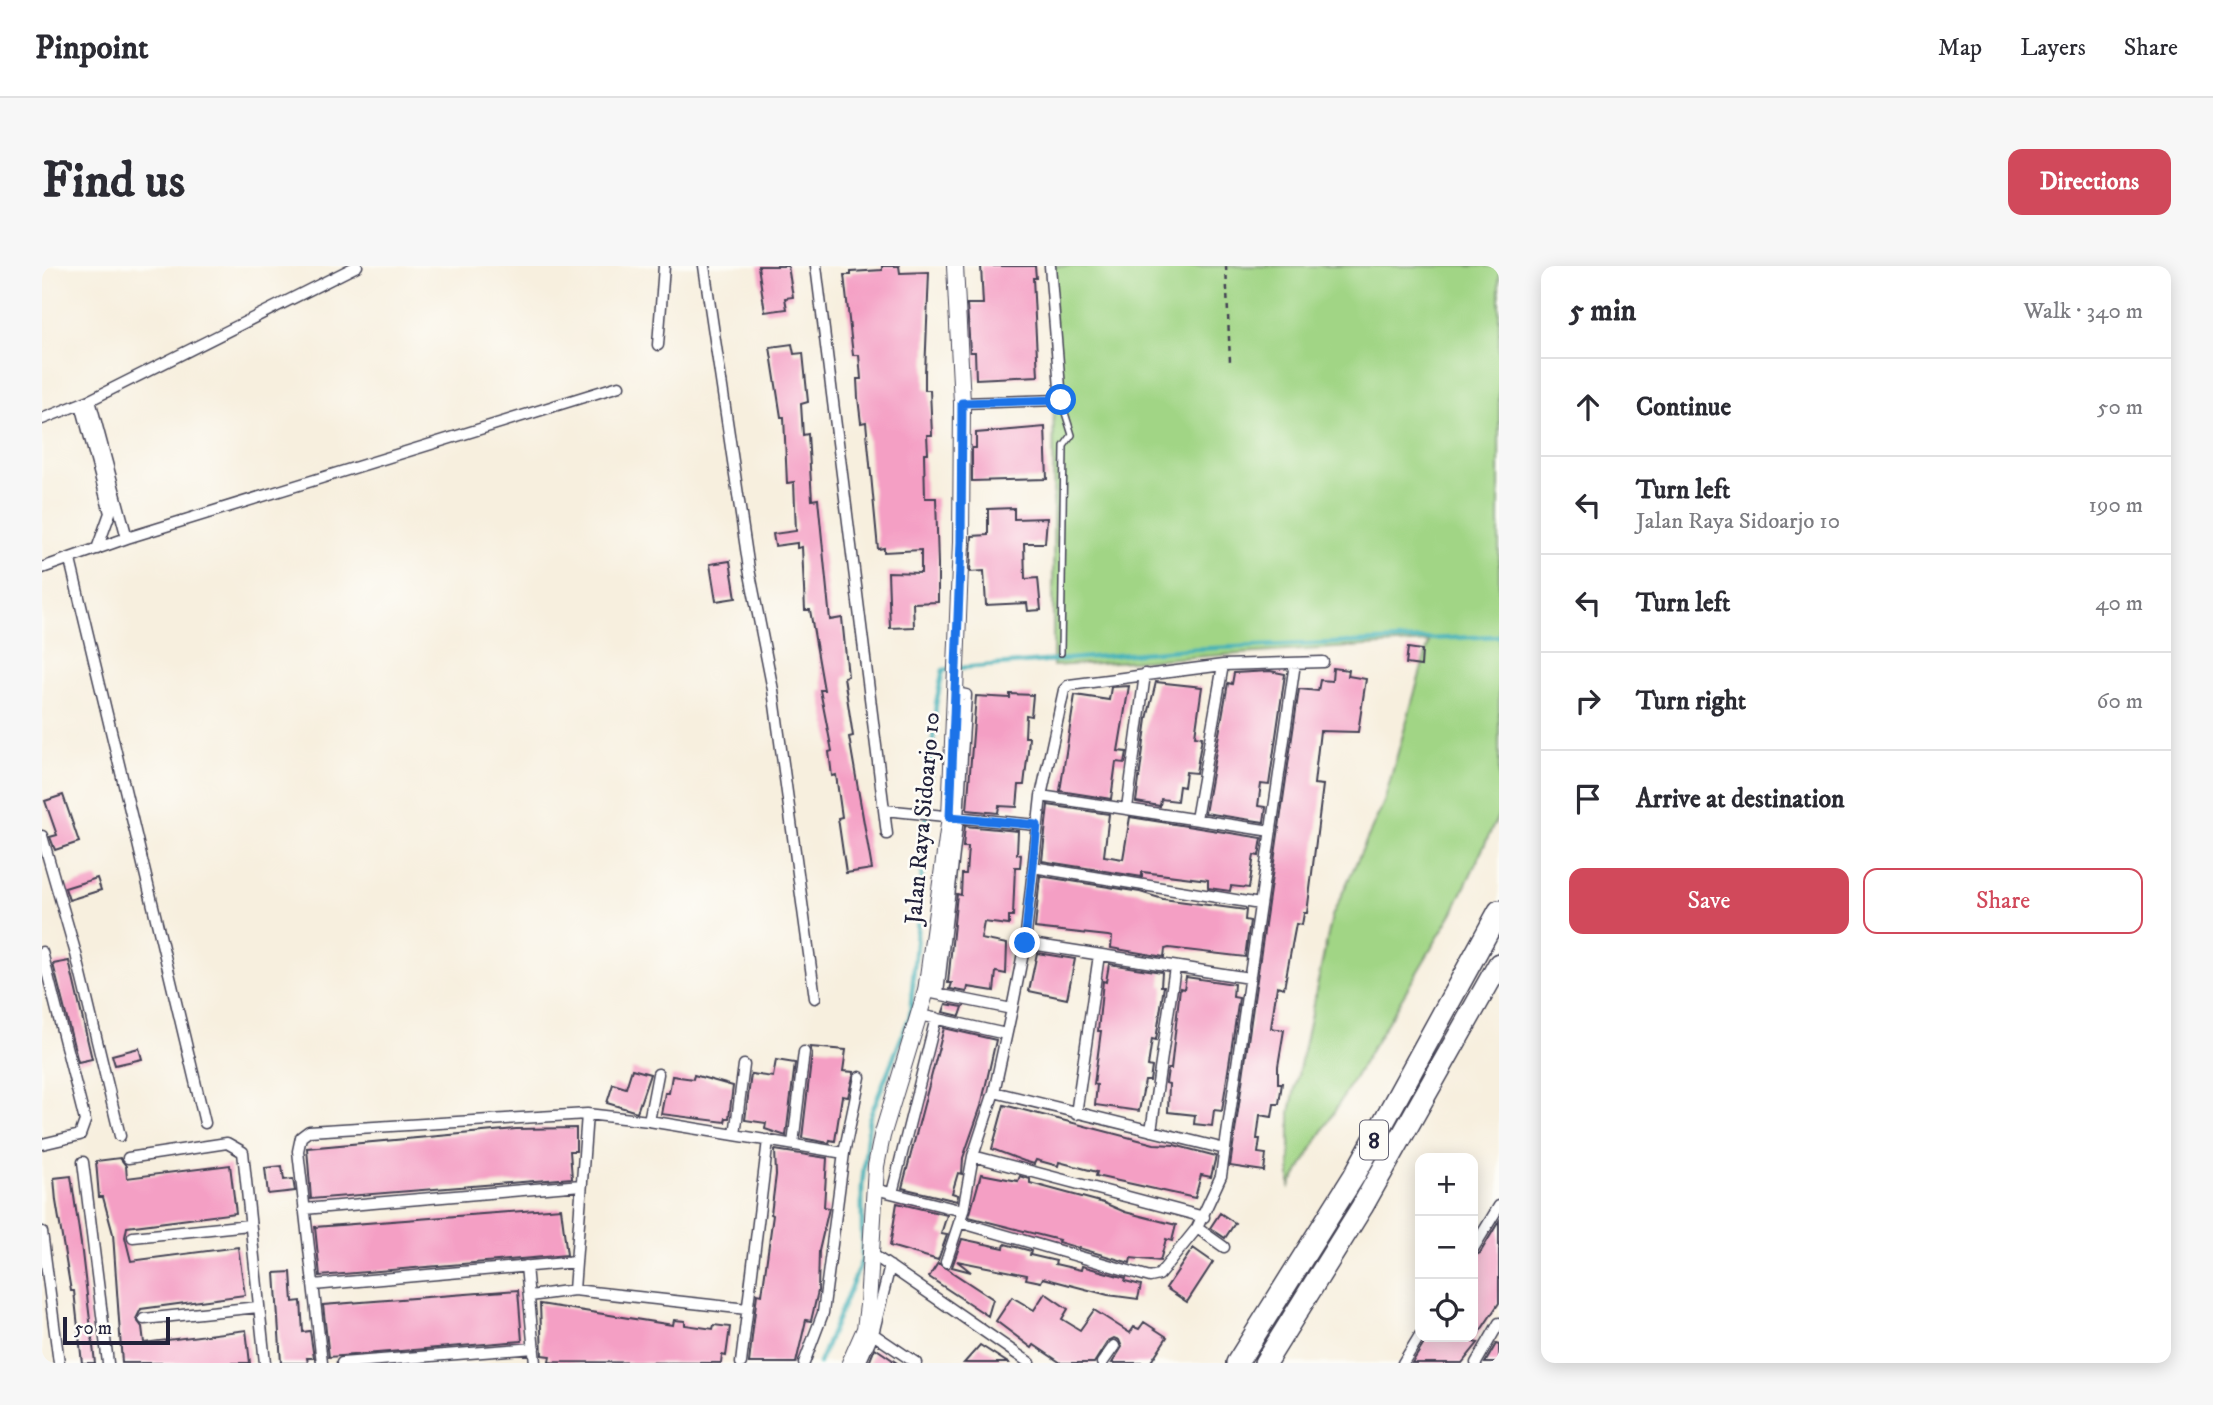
<!DOCTYPE html>
<html lang="en">
<head>
<meta charset="utf-8">
<style>
  :root { --surface:#fff; --page:#f7f7f7; --text:#2b2b33; --muted:#7c7c81; --line:#e1e1e2; --accent:#d1495b }
  body { margin:0; font-family:"IM FELL DW Pica",serif; background:var(--page); color:var(--text) }
  .controls { position:absolute; right:21px; bottom:21px; display:grid; overflow:hidden; border-radius:14px; box-shadow:0 4px 18px #0003 }
  .controls button { width:63px; height:63px; display:grid; place-items:center; padding:0; border:0; border-bottom:2px solid var(--line); background:var(--surface); color:var(--text); font:35px sans-serif }
  .scale { position:absolute; left:21px; bottom:18px; width:107px; box-sizing:border-box; padding-left:7px; border:4px solid #22223b; border-top:0; font-size:19px; line-height:24px; white-space:nowrap; color:#22223b; -webkit-text-stroke:5px #fdfcf7; paint-order:stroke }
  .stop { position:absolute; width:21px; height:21px; margin:-16px; border:5px solid #1a73e8; border-radius:50%; background:#fff }
  .stop.end { background:#1a73e8; border-color:#fff; box-shadow:0 2px 7px #0008 }
  .list { margin:0; padding:0; list-style:none }
  h2 { display:flex; justify-content:space-between; align-items:center; height:91px; margin:0; padding:0 28px; font-size:30px }
  h2 small { font-size:23px; font-weight:400; color:var(--muted) }
  .list li { display:grid; grid-template-columns:46px 1fr auto; gap:21px; align-items:center; box-sizing:border-box; height:98px; padding:0 28px; border-top:2px solid var(--line) }
  .list b { display:block; font-size:26px; white-space:nowrap }
  .list p { margin:0; font-size:23px; white-space:nowrap; color:var(--muted) }
  .list em { font-size:23px; font-style:normal; color:var(--muted) }
  .actions { display:flex; gap:14px; padding:21px 28px }
  .actions a { flex:1; padding:16px 0; border:2px solid var(--accent); border-radius:14px; text-align:center; font-size:24px; color:var(--accent) }
  .actions .main { background:var(--accent); color:#fff }
  .icon { flex:none; width:38px; height:38px; fill:none; stroke:currentColor; stroke-width:2; stroke-linecap:round; stroke-linejoin:round }
  .map { position:relative; flex:none; width:1457px; height:1097px; overflow:hidden; border-radius:14px }
  header { display:flex; align-items:center; gap:42px; box-sizing:border-box; height:98px; padding:0 35px; background:var(--surface); border-bottom:2px solid var(--line) }
  header strong { font-size:33px }
  nav { display:flex; gap:38px; margin-inline-start:auto; font-size:24px }
  .intro { display:flex; align-items:center; justify-content:space-between; box-sizing:border-box; height:168px; padding:0 42px }
  h1 { margin:0; font-size:49px }
  .button { padding:18px 32px; border-radius:14px; background:var(--accent); color:#fff; font-size:24px; font-weight:700 }
  main { display:flex; gap:42px; padding:0 42px }
  aside { flex:1; background:var(--surface); border-radius:14px; box-shadow:0 4px 18px #0003 }
  .map>svg:first-child { display:block }
  .green { fill:#a1d585; stroke:#627c60; stroke-width:2 }
  .lines { fill:none; stroke-linecap:round; stroke-linejoin:round }
  .stream { stroke:#3fb0b7; stroke-width:4.5 }
  .building { fill:#f49fc4 }
  .lane-casing { stroke:#424153; stroke-width:8 }
  .street-casing { stroke:#424153; stroke-width:13 }
  .secondary-casing { stroke:#424153; stroke-width:18 }
  .highway-casing { stroke:#424153; stroke-width:24 }
  .path { stroke:#424153; stroke-width:2.5; stroke-dasharray:5 5; stroke-linecap:butt }
  .lane { stroke:#fff; stroke-width:5 }
  .street { stroke:#fff; stroke-width:10 }
  .secondary { stroke:#fff; stroke-width:16 }
  .highway { stroke:#fff; stroke-width:21 }
  .route { stroke:#1a73e8; stroke-width:9 }
  .labels { text-anchor:middle; stroke-width:5; stroke-linejoin:round; paint-order:stroke }
  .shield { fill:#fdfcf7; stroke:#646373; stroke-width:2 }
  .shield-label { font-size:23px; font-weight:bold; fill:#22223b }
  .street-label { font-size:24px; fill:#22223b; stroke:#fdfcf7 }
</style>
</head>
<body>
<header>
<strong>Pinpoint</strong>
<nav><a>Map</a><a>Layers</a><a>Share</a></nav>
</header>
<div class="intro"><h1>Find us</h1><a class="button">Directions</a></div>
<main>
<div class="map">
<svg width="1457" height="1097" viewBox="0 0 1457 1097">
  <rect width="100%" height="100%" fill="#fdfcf7"/>
  <filter id="ink" filterUnits="userSpaceOnUse"><feTurbulence type="fractalNoise" baseFrequency=".0143" numOctaves="2"/><feDisplacementMap in="SourceGraphic" scale="14" xChannelSelector="R" yChannelSelector="G"/><feConvolveMatrix kernelMatrix="1 2 1 2 8 2 1 2 1" color-interpolation-filters="sRGB"/></filter>
  <filter id="wash" filterUnits="userSpaceOnUse"><feTurbulence type="fractalNoise" baseFrequency=".00686" numOctaves="4" result="noise"/><feDisplacementMap in="SourceGraphic" scale="28" xChannelSelector="R" yChannelSelector="G"/><feGaussianBlur stdDeviation="1.57" result="paint"/><feColorMatrix in="noise" values="0 0 0 0 0 0 0 0 0 0 0 0 0 0 0 0 0 1.4 0 .05"/><feComposite in="paint" operator="in"/></filter>
  <g filter="url(#wash)">
    <rect width="100%" height="100%" fill="#f7efde"/>
    <path class="green" d="M1012 0H1457V548L1411 646 1248 920V846L1290 650 1342 536 1387 376 1011 400Z"/>
    <g class="lines">
      <path class="stream" d="M918 402 1148 383 1457 370
        M777 1097 820 994V920L827 853 868 750 894 438 901 404 909 403"/>
    </g>
    <g id="blocks">
      <path class="building" d="M716 0H746L751 31 743 32 745 43 723 46Z
        M840 0H857L858 7 887 6 883 107V124H888L890 169H885L886 187H882L883 232H894L896 298V336L871 337 872 361 848 362 846 306 879 307V284L842 286V282L836 283 824 156 819 157 816 132 815 113H819L817 89H811L802 9H809V6L840 4Z
        M939 0H993L994 12H991L996 110 934 113 933 86H928L925 38H941Z
        M750 78 752 88 761 87 766 136 759 138 761 169 766 168 770 234 776 233 788 354 800 352 806 410 802 411 811 470 807 471 830 603 804 607 796 552 800 551 794 509 790 510 787 486 790 485 778 424H782L768 344H763L760 281 755 282V277L733 280 731 268 754 265 752 216 745 217 742 151H739L728 81Z
        M1003 161 1005 213 930 215V182H934V167Z
        M972 242V253L1005 252 1003 277H982L983 313 996 312 999 344 986 345 985 337 944 339 942 305 928 306 930 270 946 269V243Z
        M688 295 694 332 674 335 668 298Z
        M1366 382 1380 384 1379 400 1364 398Z
        M1291 402 1307 404 1306 410 1324 413 1316 466 1278 465 1272 518 1281 519 1265 647H1262L1260 659 1254 658 1242 722 1235 720 1229 762 1242 764 1236 800V817H1240L1237 838H1232L1230 851 1218 849 1215 873H1218L1216 887 1224 888 1222 905 1188 900 1257 423 1276 425 1278 414 1290 415Z
        M1228 405 1243 408 1227 519 1219 518 1216 540 1224 541 1222 556 1163 547 1186 417 1190 418 1192 407Z
        M1114 416 1160 421 1153 470 1160 471 1154 507 1144 506 1142 521 1137 520 1135 535 1119 533 1118 540 1094 536 1105 453Z
        M1087 420 1076 485 1085 486 1083 497 1074 496 1069 533 1018 525 1033 429 1067 434 1069 421Z
        M968 428 991 429 989 450 984 449 983 471H987L986 485 982 519H977L975 541 957 540 956 547 925 544 934 430 968 432Z
        M21 529 37 576 13 584 8 571 15 569 3 535Z
        M1006 539 1067 548 1062 590 1081 593 1088 551 1220 572 1217 590 1212 589 1207 622 1189 620 1188 625 1166 622V614L1100 606V611L1000 595Z
        M923 560 976 565 975 588 979 589 978 601H973L971 650H967V659L942 656 939 673 965 678 964 708 954 706 952 725 926 721 925 726 908 723 910 717H906L915 628 919 629 920 608H924L926 581H921Z
        M998 610 1098 626 1121 633 1204 644 1203 654 1208 655 1203 691 1127 682 1123 683 1122 691 1069 682 1070 671 1066 670 993 662Z
        M55 612 59 624 27 634 23 622Z
        M995 687 1033 693 1025 733 987 725Z
        M27 695 50 793 36 796 11 698Z
        M1067 698 1120 706 1119 720H1122L1114 774 1110 773 1106 800 1110 801 1108 815H1103L1097 845 1053 839 1055 819 1052 818 1059 765H1056L1061 715 1064 716Z
        M1144 711 1192 718 1191 731 1197 732 1180 845 1172 844 1170 860 1152 858 1153 849 1126 846 1127 818 1124 817 1126 803H1129L1138 722 1142 723Z
        M904 738 921 741 918 750 901 746Z
        M902 762 954 774 939 840 921 892 920 908 916 907 910 927 916 929 915 935 860 922Z
        M768 781 804 784 801 805 812 806 806 831 800 830 793 875 788 874 787 877 760 872 770 787Z
        M97 782 100 793 73 799 70 789Z
        M734 794 753 797 744 870 723 863 724 857 703 854 709 808 731 811Z
        M590 803 608 808 595 846 565 837 571 818 584 822Z
        M652 809 691 820 687 852H684L683 856 619 848 623 827H627L630 810 651 813Z
        M962 839 1112 878 1132 879 1174 890 1169 911 1159 909 1153 932 1054 910 1055 906 1017 896 1016 900 994 894 992 898 982 895 950 883Z
        M534 862V885H528L530 912 269 933 265 882 474 863Z
        M733 884 785 892 782 941 787 942 777 985 776 1025 769 1055 764 1054 754 1097H707L715 1028 720 1029 731 949 729 948 734 909Z
        M78 892 84 900 85 912 188 899 194 947 85 961 83 971 89 995 196 981 203 1029 99 1043 94 1053 100 1061 102 1077 204 1064 208 1097H80L71 968 61 931H57L54 895Z
        M240 900 242 914 251 913 253 925 226 928 223 902Z
        M939 908 976 915 978 910 988 913V917L1062 937 1083 946 1134 959 1130 975 1124 973 1118 995 1089 992 1088 997 1016 976 1017 974 927 951Z
        M29 910 39 978 53 1097H40L32 1025H29L14 935 12 912Z
        M855 937 905 949 899 968 905 969 896 994 848 980Z
        M519 942 525 989 278 1010 273 961Z
        M1178 947 1193 957 1183 972 1168 962Z
        M1457 955V1037L1431 1076 1436 1077 1420 1097H1370L1386 1071H1431V991L1438 987Z
        M920 973 962 982 963 978 989 985 988 989 1014 995 1013 998 1039 1004 1040 1000 1084 1012 1083 1015 1099 1019 1096 1033 1066 1029 1001 1012 999 1016 984 1013 985 1009 915 995 929 1006 910 1001Z
        M1151 982 1171 996 1145 1036 1124 1022Z
        M896 997 951 1033 946 1050 887 1011Z
        M249 1006 251 1036 259 1035 261 1066 268 1065 272 1092H265L266 1097H239L233 1007Z
        M476 1024 480 1075 287 1091 281 1039Z
        M1003 1027 1026 1043 1020 1053 1038 1064 1052 1044 1088 1067 1092 1061 1097 1063 1102 1056 1125 1071 1108 1097H1070L1080 1081 1077 1074 1072 1072 1066 1075 1052 1097H1019L992 1079 990 1082 954 1055 970 1031 992 1044Z
        M498 1038 631 1059 632 1054 643 1055V1059L671 1063 672 1059 688 1061 684 1090 680 1089 679 1097 507 1096 508 1090 500 1089Z
        M1454 1078 1457 1079V1097H1443Z
        M938 1079 966 1097H922Z
        M833 1082 855 1097H827Z"/>
    </g>
  </g>
  <g filter="url(#ink)">
    <use href="#blocks" fill-opacity="0" stroke="#424153" stroke-width="2"/>
    <g class="lines">
      <defs>
        <path id="lane" d="M1019 134 1030 169 1022 180 1019 387"/>
        <path id="street" d="M662 0 707 303 731 424 773 732
          M774 0 845 568
          M616 79 622 0
          M48 134 85 272
          M920 137 1019 134 1008 0
          M39 138 68 247 55 283
          M0 153 48 134 315 0
          M28 294 163 857
          M0 302 85 272 577 120
          M999 530 1229 565
          M1085 542 1103 408
          M842 544 995 559
          M1154 553 1181 399
          M0 570 34 688 78 870
          M991 601 1218 638
          M983 677 1207 712
          M0 686 43 855 38 869 0 878
          M890 727 970 743
          M896 728 916 552 924 429 914 427
          M878 749 964 768
          M952 826 1183 883
          M1034 848 1057 689
          M607 855 616 808
          M1109 865 1133 701
          M693 869 702 799
          M751 878 762 786
          M931 890 1162 951
          M86 892 185 877 201 886 223 1097
          M41 896 66 1097
          M833 923 921 945
          M850 927 894 752
          M262 943 539 919
          M917 956 1108 1011 1117 1009 1155 962 1179 910 1253 397
          M1155 962 1182 981
          M0 966 17 1097
          M91 971 207 959
          M1431 983 1457 940
          M830 988 988 1097
          M904 996 921 945 931 890 952 826 970 743 983 677 999 530 1022 424 1027 419 1181 399 1281 396
          M484 1000 493 1097
          M271 1019 534 996
          M532 1024 545 848
          M488 1030 532 1024 705 1043
          M102 1053 216 1041
          M831 1068 874 1097
          M280 1097 256 885 259 871 267 865 545 848 607 855 802 887
          M300 1097 492 1082
          M699 1097 726 874
          M762 1097 781 1047 802 887 818 811
          M818 1097 831 1068 848 1000
          M1060 1097 1072 1080
          M1361 1097 1378 1069
          M1434 1097 1457 1057"/>
        <path id="secondary" d="M808 1097 823 1063 826 1039 834 900 840 870 884 725 908 551 919 276 920 137 913 0"/>
        <path id="highway" d="M1195 1097 1312 910 1457 645
          M1223 1097 1320 941 1457 698"/>
      </defs>
      <use href="#lane" class="lane-casing"/>
      <use href="#street" class="street-casing"/>
      <use href="#secondary" class="secondary-casing"/>
      <use href="#highway" class="highway-casing"/>
      <path class="path" d="M1184 0 1188 96"/>
      <use href="#lane" class="lane"/>
      <use href="#street" class="street"/>
      <use href="#secondary" class="secondary"/>
      <use href="#highway" class="highway"/>
    </g>
  </g>
  <g class="lines" filter="url(#ink)">
    <path class="route" d="M983 677 995 559 908 551 919 276 920 137 1019 134"/>
  </g>
  <g class="labels">
    <rect class="shield" x="1318" y="854.5" width="28" height="39" rx="5"/>
    <g class="shield-label">
      <text x="1332" y="882">8</text>
    </g>
    <g class="street-label">
      <text transform="translate(880 552) rotate(-85)" y="8">Jalan Raya Sidoarjo 10</text>
    </g>
  </g>
</svg>
<div class="controls">
<button>+</button>
<button>−</button>
<button><svg class="icon" aria-label="locate" viewBox="0 0 24 24"><circle cx="12" cy="12" r="6"/><path d="M12 2v4M12 18v4M2 12h4M18 12h4"/></svg></button>
</div>
<div class="scale">50 m</div>
<div class="stop" style="left:1019px;top:134px"></div>
<div class="stop end" style="left:983px;top:677px"></div>
</div>
<aside>
<h2>5 min<small>Walk · 340 m</small></h2>
<ul class="list">
<li><svg class="icon" aria-label="ahead" viewBox="0 0 24 24"><path d="M12 20V5M6 11l6-6 6 6"/></svg><div><b>Continue</b></div><em>50 m</em></li>
<li><svg class="icon" aria-label="left" viewBox="0 0 24 24"><path d="M17 20v-9H6M10 6l-5 5 5 5"/></svg><div><b>Turn left</b><p>Jalan Raya Sidoarjo 10</p></div><em>190 m</em></li>
<li><svg class="icon" aria-label="left" viewBox="0 0 24 24"><path d="M17 20v-9H6M10 6l-5 5 5 5"/></svg><div><b>Turn left</b></div><em>40 m</em></li>
<li><svg class="icon" aria-label="right" viewBox="0 0 24 24"><path d="M7 20v-9h11M14 6l5 5-5 5"/></svg><div><b>Turn right</b></div><em>60 m</em></li>
<li><svg class="icon" aria-label="arrive" viewBox="0 0 24 24"><path d="M6 21V4h12l-3 4 3 4H6"/></svg><div><b>Arrive at destination</b></div></li>
</ul>
<div class="actions"><a class="main">Save</a><a>Share</a></div>
</aside>
</main>
</body>
</html>
